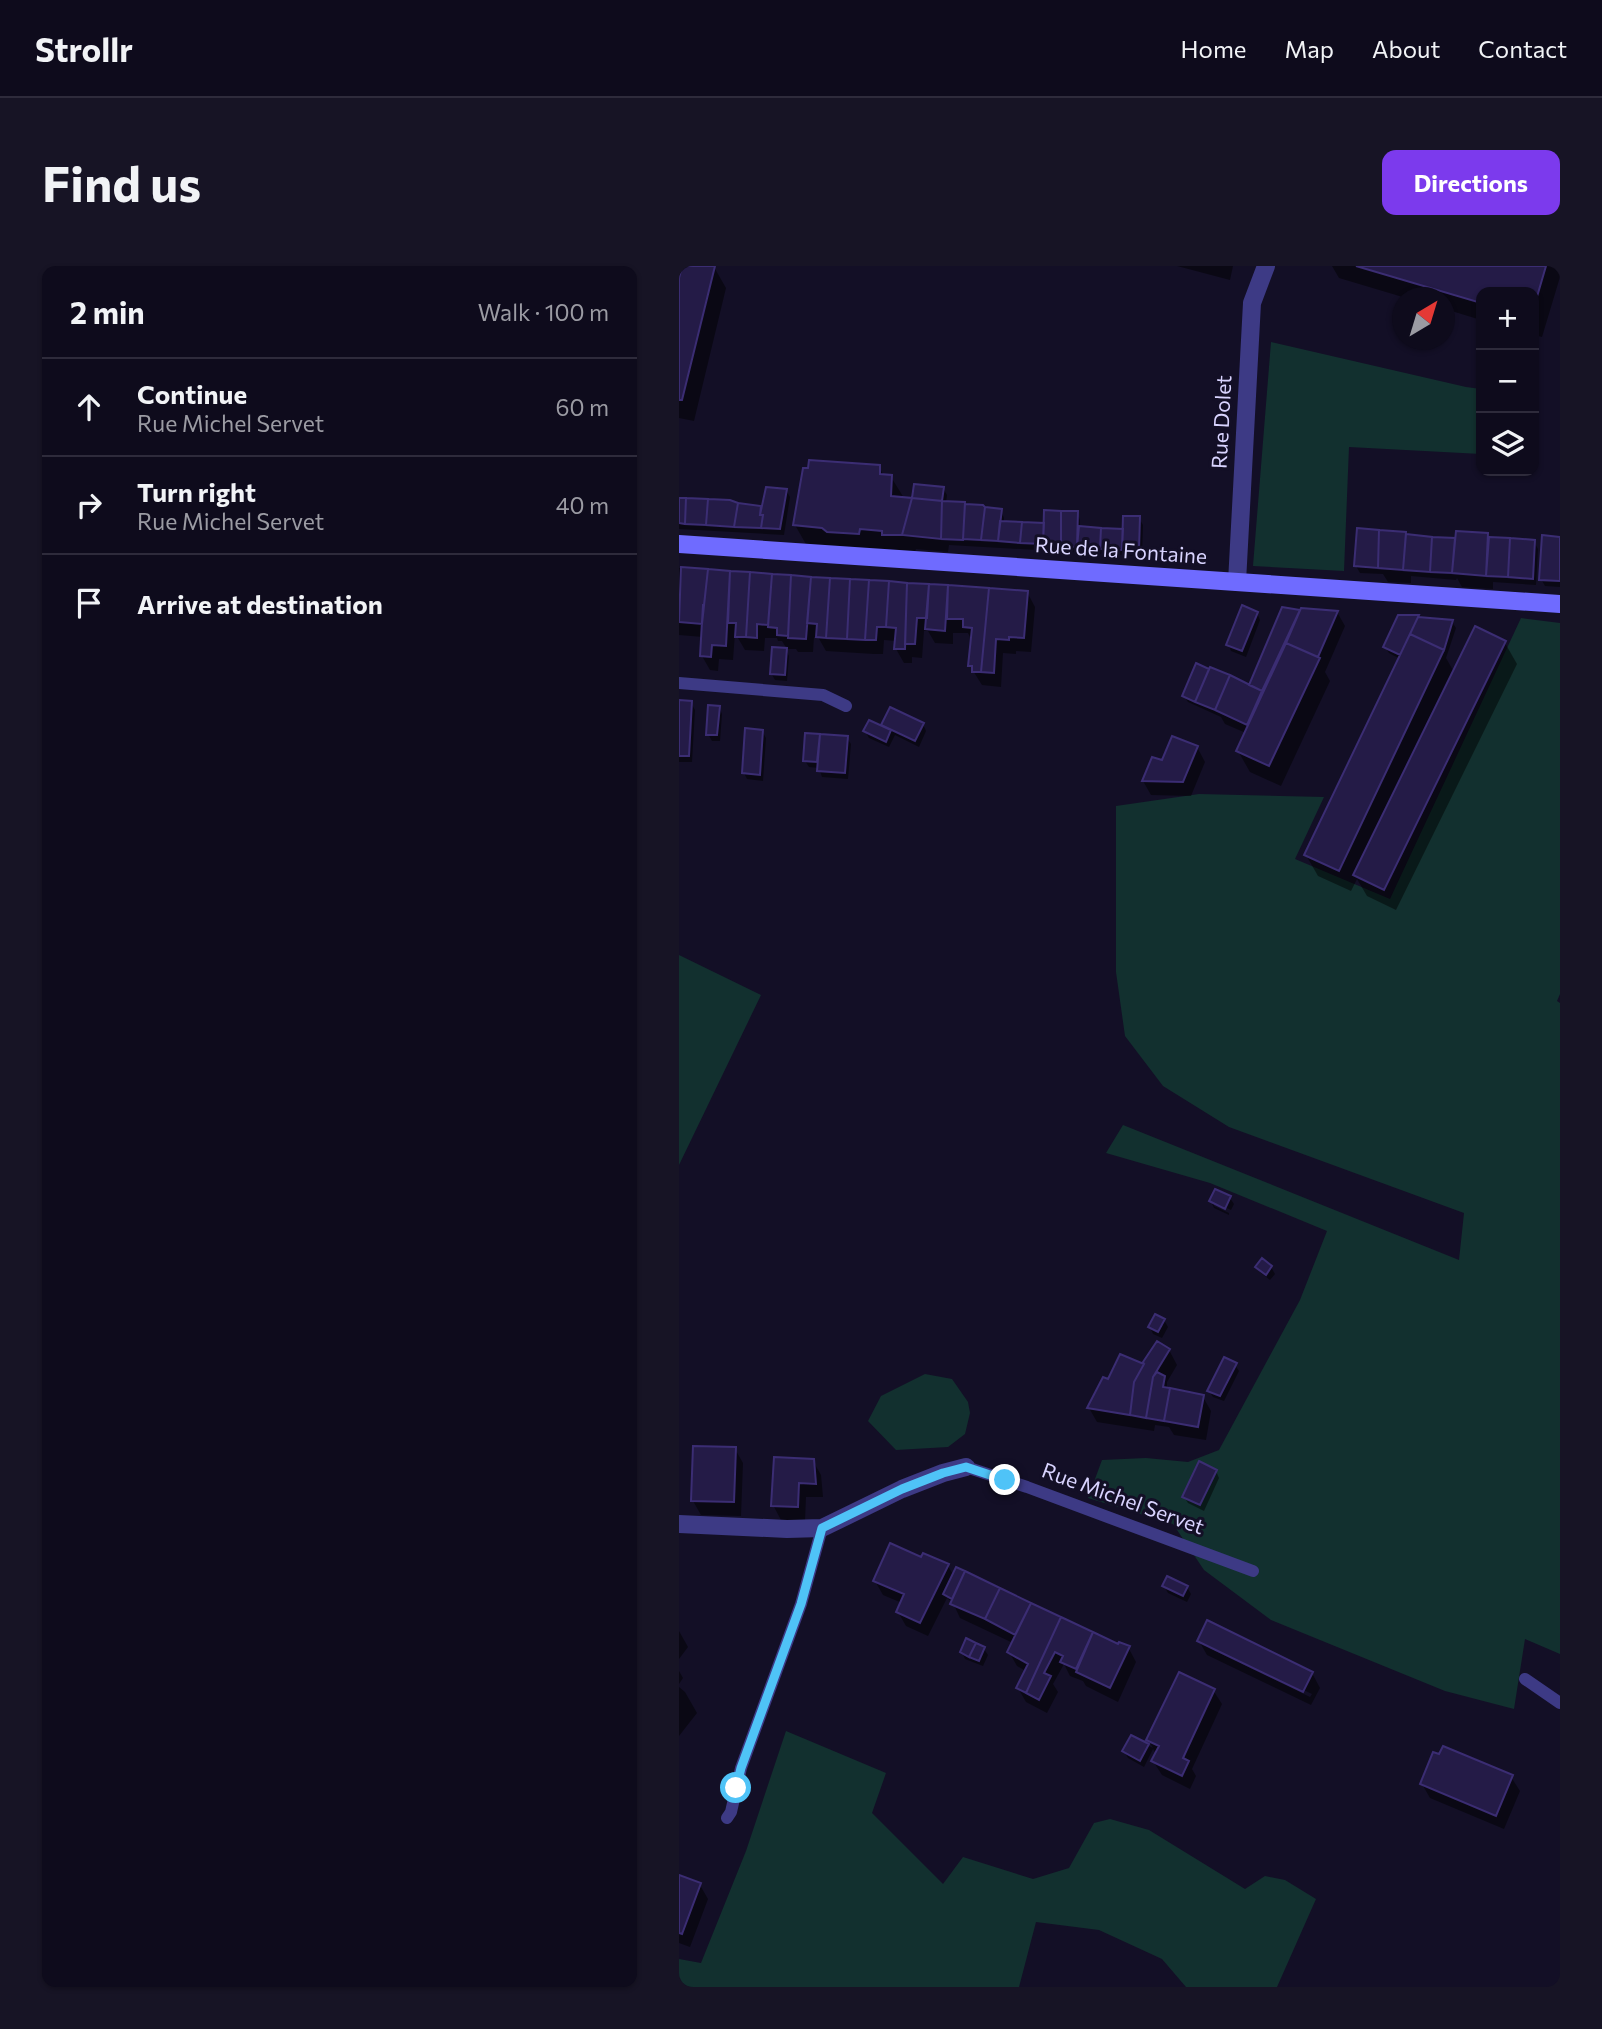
<!DOCTYPE html>
<html lang="en">
<head>
<meta charset="utf-8">
<style>
  :root { --surface:#0e0b1c; --page:#171425; --text:#f1f3f6; --muted:#9b9ba3; --line:#2e2b3b; --accent:#7c3aed }
  body { margin:0; font-family:Commissioner,sans-serif; background:var(--page); color:var(--text) }
  .controls { position:absolute; right:21px; top:21px; display:grid; overflow:hidden; border-radius:14px; box-shadow:0 2px 5px #0004 }
  .controls button { width:63px; height:63px; display:grid; place-items:center; padding:0; border:0; border-bottom:2px solid var(--line); background:var(--surface); color:var(--text); font:35px sans-serif }
  .compass { position:absolute; left:713px; top:21px; width:63px; height:63px; border-radius:50%; background:var(--surface); box-shadow:0 2px 5px #0004; rotate:38deg }
  .stop { position:absolute; width:21px; height:21px; margin:-16px; border:5px solid #4fc3f7; border-radius:50%; background:#fff }
  .stop.end { background:#4fc3f7; border-color:#fff; box-shadow:0 2px 7px #0008 }
  .list { margin:0; padding:0; list-style:none }
  h2 { display:flex; justify-content:space-between; align-items:center; height:91px; margin:0; padding:0 28px; font-size:30px }
  h2 small { font-size:23px; font-weight:400; color:var(--muted) }
  .list li { display:grid; grid-template-columns:46px 1fr auto; gap:21px; align-items:center; box-sizing:border-box; height:98px; padding:0 28px; border-top:2px solid var(--line) }
  .list b { display:block; font-size:26px; white-space:nowrap }
  .list p { margin:0; font-size:23px; white-space:nowrap; color:var(--muted) }
  .list em { font-size:23px; font-style:normal; color:var(--muted) }
  .icon { flex:none; width:38px; height:38px; fill:none; stroke:currentColor; stroke-width:2; stroke-linecap:round; stroke-linejoin:round }
  .map { position:relative; flex:none; width:881px; height:1721px; overflow:hidden; border-radius:14px }
  header { display:flex; align-items:center; gap:42px; box-sizing:border-box; height:98px; padding:0 35px; background:var(--surface); border-bottom:2px solid var(--line) }
  header strong { font-size:33px }
  nav { display:flex; gap:38px; margin-inline-start:auto; font-size:24px }
  .intro { display:flex; align-items:center; justify-content:space-between; box-sizing:border-box; height:168px; padding:0 42px }
  h1 { margin:0; font-size:49px }
  .button { padding:18px 32px; border-radius:14px; background:var(--accent); color:#fff; font-size:24px; font-weight:700 }
  main { display:flex; gap:42px; padding:0 42px }
  aside { flex:1; background:var(--surface); border-radius:14px; box-shadow:0 2px 5px #0004 }
  .map>svg:first-child { display:block }
  .green { fill:#12302f }
  .shadow { fill:#0007; fill-rule:evenodd }
  .building { fill:#241b47; stroke:#3b2d73; stroke-width:2 }
  .lines { fill:none; stroke-linecap:round; stroke-linejoin:round }
  .lane { stroke:#3d3a85; stroke-width:12 }
  .street { stroke:#3d3a85; stroke-width:18 }
  .secondary { stroke:#6f6bff; stroke-width:18 }
  .route { stroke:#4fc3f7; stroke-width:9 }
  .labels { text-anchor:middle; stroke-width:6; stroke-linejoin:round; paint-order:stroke }
  .street-label { font-size:21px; fill:#d9d4ff; stroke:#130f26 }
</style>
</head>
<body>
<header>
<strong>Strollr</strong>
<nav><a>Home</a><a>Map</a><a>About</a><a>Contact</a></nav>
</header>
<div class="intro"><h1>Find us</h1><a class="button">Directions</a></div>
<main>
<aside>
<h2>2 min<small>Walk · 100 m</small></h2>
<ul class="list">
<li><svg class="icon" aria-label="ahead" viewBox="0 0 24 24"><path d="M12 20V5M6 11l6-6 6 6"/></svg><div><b>Continue</b><p>Rue Michel Servet</p></div><em>60 m</em></li>
<li><svg class="icon" aria-label="right" viewBox="0 0 24 24"><path d="M7 20v-9h11M14 6l5 5-5 5"/></svg><div><b>Turn right</b><p>Rue Michel Servet</p></div><em>40 m</em></li>
<li><svg class="icon" aria-label="arrive" viewBox="0 0 24 24"><path d="M6 21V4h12l-3 4 3 4H6"/></svg><div><b>Arrive at destination</b></div></li>
</ul>
</aside>
<div class="map">
<svg width="881" height="1721" viewBox="0 0 881 1721">
  <rect width="100%" height="100%" fill="#130f26"/>
  <path class="green" d="M592 76 787 121 802 123V188L670 181 665 305 574 300Z
    M842 352 881 357V728L878 735 881 737V1388L846 1373 835 1443 766 1425 592 1354 525 1304 494 1258 409 1232 423 1194 467 1192 509 1196 540 1184 621 1034 648 965 531 917 427 887 444 859 780 994 785 947 550 861 484 820 446 770 437 706V540L520 528 645 531 616 593 711 633Z
    M0 689 82 729 0 899Z
    M246 1108 273 1113 289 1136 291 1147 286 1168 269 1181 217 1184 189 1155 202 1130Z
    M107 1465 207 1507 193 1547 264 1618 284 1591 354 1613 390 1602 415 1557 431 1553 470 1564 566 1623 586 1610 606 1614 637 1633 598 1721H507L483 1693 420 1664 357 1656 340 1721H0V1693L22 1697 67 1585Z"/>
  <path class="shadow" d="M5 0 35 1 47 22 15 155 0 152V19Z
    M498 0H554L551 14Z
    M653 0H881V11L863 71 855 69V26H802V54L766 43V32H727L660 12Z
    M200 201 205 210 212 211 225 232 235 234 264 222 268 229 267 237 285 238 286 240 322 245 325 252V257L366 259 398 247 401 254V262L446 264 460 252 464 259 463 290 270 279 269 286 237 283 235 290 128 280 116 259Z
    M107 224 111 231 105 269 0 263V233L83 242Z
    M726 267 728 270 775 274 778 279 808 269 810 272 855 276 859 283 857 319 814 316V323L783 321 778 312 777 314 732 310V317L709 316 704 308 681 307 677 300Z
    M881 273V321L866 320 862 313Z
    M0 302 348 326 356 341 352 386 337 385V388L324 387 322 421 303 419 291 400 293 375 289 367H274V378L256 377 249 365H245L243 392 233 391V397H225L217 383V375L205 374 204 388H195L147 385 139 371H135L134 386H119L117 383H108L103 375H99L98 372H86L85 385 66 384 56 367 54 394 40 393 39 405 31 404 23 390 24 371 0 369Z
    M604 343 621 345 658 346 666 360 646 406 651 415 602 520 571 506 559 485 567 467 546 458 542 451 509 436 505 430 518 400 571 421Z
    M578 347 581 354 567 391 552 385 549 378Z
    M740 353 773 356 777 362 767 392 775 406 826 377 838 398 717 644 688 630 678 613 672 625 639 610 627 589 721 393 710 387 706 381Z
    M107 384 110 390 108 415 96 414 92 407Z
    M0 436 12 437 16 444 13 496H0Z
    M40 441 43 448 41 475H33L29 468Z
    M212 443 244 458 247 465 240 481 216 469 210 481 190 472 186 465 203 462Z
    M83 465 87 472 84 515 68 513 65 507Z
    M127 469 168 472 172 478 169 513 143 511 140 502 130 501 126 495Z
    M518 481 526 496 512 530 472 529 464 515 474 493 483 496Z
    M551 932 555 938 552 944 535 936V940L550 947V949L535 942 532 935Z
    M578 1001H592L596 1008 591 1014 582 1007Z
    M485 1054 489 1061 483 1072 474 1068 471 1061Z
    M478 1077 490 1084 498 1099 488 1116V1124L524 1131 532 1145 527 1174 495 1169 490 1161 476 1159 475 1165 418 1156 410 1142 424 1114 430 1115 464 1098Z
    M556 1099 560 1105 545 1135 534 1131 530 1125Z
    M56 1183 64 1197 62 1250 22 1249 14 1235Z
    M134 1195 142 1209 144 1231H127L126 1255 102 1254 94 1239Z
    M537 1205 540 1212 525 1245 509 1237 505 1231Z
    M243 1293 269 1300 275 1310 278 1303 440 1380 449 1381 457 1396 439 1436 407 1420 404 1415 391 1410 385 1398 374 1418 379 1426 368 1447 347 1436 339 1422 347 1405 338 1400 330 1386 334 1377 281 1352 274 1337 268 1332 249 1370 227 1360 219 1346 223 1337 204 1329 196 1315Z
    M485 1320 508 1321 512 1328 508 1336 489 1327Z
    M0 1365 9 1381 0 1393Z
    M520 1375 633 1407 641 1422 632 1439 528 1389ZM530 1379 633 1428 631 1431 530 1382Z
    M305 1383 309 1389 304 1400 286 1393 283 1386Z
    M0 1405 4 1412 0 1418Z
    M0 1421 6 1426 18 1447 0 1470Z
    M534 1424 543 1438 513 1503 517 1510 511 1523 483 1509 474 1495 478 1489 474 1483 465 1501 449 1492 445 1485 452 1471 474 1482 469 1474Z
    M832 1511 841 1525 825 1563 751 1532 743 1518Z
    M0 1611 21 1619 29 1633 11 1681 0 1677Z"/>
  <path class="building" d="M3 0H36L3 134H0V12Z
    M677 0H867L855 41V26H802V37Z
    M130 194 201 199V208L213 209 212 230 233 232 223 269H203V265L181 263 180 268 148 266 143 262 114 259 124 202H129Z
    M235 218 265 221 263 235 233 232Z
    M87 221 108 223 101 263 82 262 84 249H81Z
    M0 232H7L6 258 0 257Z
    M7 232 29 233 27 259 6 258Z
    M233 232 263 235 262 273 223 269Z
    M29 233 51 234 59 237 55 261 27 259Z
    M263 235 286 236 284 274 262 273Z
    M59 237 82 240 81 249H84L82 262 55 261Z
    M286 238 304 239 306 241 302 274 284 273Z
    M306 241 323 243 319 275 302 274Z
    M365 244 382 245V281L364 280Z
    M382 245H399L398 281H382Z
    M444 250H461L460 284H443Z
    M321 255 343 256 341 277 319 275Z
    M343 256 365 257 364 278 341 277Z
    M400 260 422 262 421 283 398 281Z
    M422 262 444 263 443 284 421 283Z
    M678 262 700 264 699 302 675 300Z
    M700 264 727 266 724 304 699 302Z
    M777 265 809 267 807 310 773 307Z
    M727 268 753 271 751 306 724 304Z
    M863 269 881 271V315L860 314Z
    M753 271 776 272 773 307 751 306Z
    M810 271 831 272 829 311 807 310Z
    M831 272 856 274 854 313 829 311Z
    M2 301 29 303 23 358 0 356Z
    M29 303 51 305 47 380 33 379 32 391 21 390 24 339H25Z
    M51 305 71 306 67 371H56L57 357H49Z
    M71 306 93 308 89 359 78 358V372L67 371Z
    M93 308 112 309 109 370 98 369V362L89 361Z
    M112 309 132 311 127 373 109 372Z
    M132 311 151 312 147 372 137 371 138 358 128 357Z
    M151 312 171 313 168 373 147 372Z
    M171 313 190 314 186 374 168 373Z
    M190 314 210 315 207 361H198L197 374H186Z
    M210 315 228 317 226 383H215L217 362 207 361Z
    M228 317 250 318 248 352H238L236 378H226Z
    M250 318 269 319 266 365 246 363Z
    M269 319 310 322 302 406H293V400H289L293 362 284 361V353H268Z
    M310 322 349 325 345 372 330 371V374L317 373 315 407 302 406Z
    M563 339 579 346 563 385 547 379Z
    M603 341 621 344 583 425 570 419Z
    M622 342 659 345 639 391 607 377Z
    M719 349H740L721 389 704 381Z
    M739 351 774 354 765 384 731 368Z
    M796 360 827 375 705 624 674 609Z
    M731 368 765 384 660 605 625 589Z
    M607 377 641 392 590 500 557 485Z
    M93 381 108 382 106 409 91 408Z
    M517 397 530 403 516 436 503 430Z
    M531 401 551 409 536 444 516 436Z
    M551 409 583 425 568 459 536 444Z
    M0 434 13 435 10 490H0Z
    M29 439 41 440 38 469H27Z
    M211 441 245 457 236 475 202 459Z
    M190 454 212 464 207 476 184 465Z
    M66 462 84 464 81 509 63 507Z
    M126 467 141 468 138 496 124 495Z
    M141 468 169 470 166 507 138 505Z
    M493 470 519 480 504 516 463 515 473 491 483 494Z
    M536 923 552 930 546 943 530 935Z
    M583 992 593 1000 587 1009 576 1001Z
    M476 1048 486 1053 479 1066 469 1061Z
    M478 1075 491 1083 474 1111 467 1152 451 1149 455 1116 465 1098 464 1096Z
    M441 1088 465 1098 455 1116 451 1149 408 1142 424 1111 429 1113Z
    M545 1091 558 1097 541 1130 528 1125Z
    M478 1106 486 1110 484 1121 491 1122 485 1155 467 1152 474 1111Z
    M491 1122 525 1129 519 1161 485 1155Z
    M14 1180 57 1181 55 1236 12 1235Z
    M95 1191 135 1193 137 1218 120 1217 119 1241 92 1240Z
    M520 1195 538 1204 521 1239 503 1231Z
    M211 1277 242 1291 244 1287 270 1298 241 1357 217 1346 225 1328 194 1315Z
    M277 1301 286 1305 273 1333 264 1328Z
    M286 1305 321 1322 306 1353 271 1338Z
    M488 1310 509 1320 504 1330 483 1320Z
    M321 1322 352 1337 336 1369 306 1353Z
    M352 1337 382 1351 347 1427 337 1422 349 1398 328 1386Z
    M382 1351 414 1366 397 1403 381 1396 384 1390 376 1386 365 1407 372 1410 360 1434 347 1427Z
    M528 1354 634 1406 624 1426 518 1375Z
    M414 1366 439 1378 440 1376 451 1380 431 1422 397 1406Z
    M287 1372 297 1377 290 1391 281 1386Z
    M297 1377 306 1381 300 1395 290 1391Z
    M500 1406 536 1423 504 1492 510 1495 503 1510 472 1495 480 1480 467 1474Z
    M452 1469 470 1478 461 1495 443 1485Z
    M764 1480 834 1509 817 1550 741 1518 754 1486 760 1488Z
    M0 1609 22 1617 3 1668 0 1667Z"/>
  <g class="lines">
    <path class="lane" d="M0 417 144 429 167 440
      M287 1201 348 1221 574 1305
      M846 1413 881 1437
      M48 1552 52 1546 62 1502 122 1338 143 1262"/>
    <path class="street" d="M558 316 573 37 587 0
      M0 1258 108 1263 143 1262 223 1223 264 1207 287 1201"/>
    <path class="secondary" d="M0 278 881 338"/>
  </g>
  <g class="lines">
    <path class="route" d="M57 1522 62 1502 122 1338 143 1262 223 1223 264 1207 287 1201 326 1214"/>
  </g>
  <g class="labels">
    <g class="street-label">
      <text transform="translate(543 156) rotate(-87)" y="7">Rue Dolet</text>
      <text transform="translate(442 285) rotate(4)" y="7">Rue de la Fontaine</text>
      <text transform="translate(444 1233) rotate(20)" y="7">Rue Michel Servet</text>
    </g>
  </g>
</svg>
<div class="controls">
<button>+</button>
<button>−</button>
<button><svg class="icon" aria-label="layers" viewBox="0 0 24 24"><path d="M12 4l9 5-9 5-9-5zM3 14l9 5 9-5"/></svg></button>
</div>
<svg class="compass" viewBox="-18 -18 36 36"><path d="M0-13l5 13h-10z" fill="#e53935"/><path d="M0 13l5-13h-10z" fill="#9b9ba3"/></svg>
<div class="stop" style="left:57px;top:1522px"></div>
<div class="stop end" style="left:326px;top:1214px"></div>
</div>
</main>
</body>
</html>
